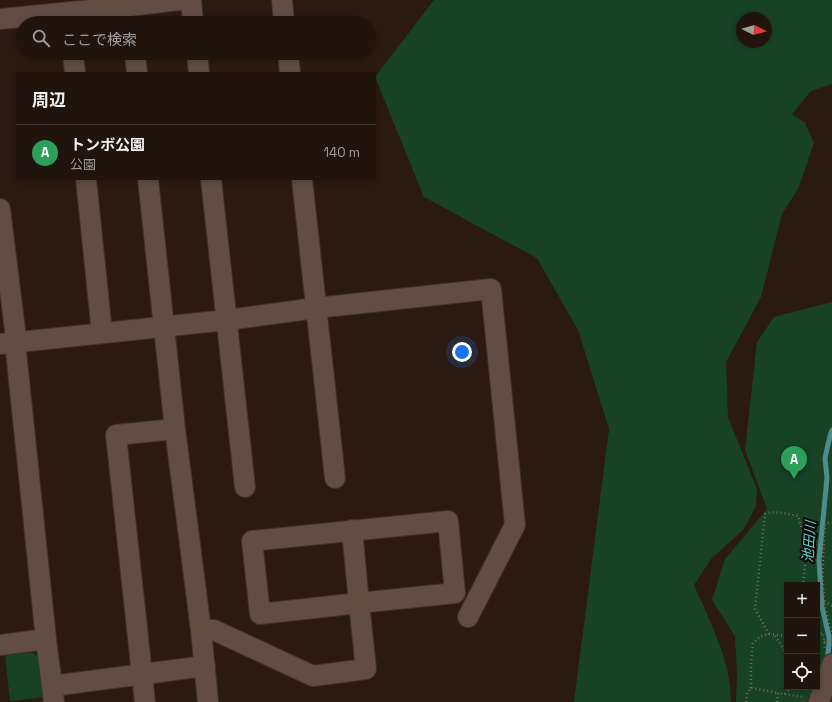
<!DOCTYPE html>
<html lang="ja">
<head>
<meta charset="utf-8">
<style>
  :root { --surface:#20140d; --page:#2d211b; --text:#f1f3f6; --muted:#a29e9d; --line:#3d332e; --accent:#0b8043 }
  body { margin:0; font-family:"Space Grotesk","Noto Sans JP",sans-serif; background:var(--page); color:var(--text) }
  .controls { position:absolute; right:12px; bottom:12px; display:grid; overflow:hidden; border-radius:0px; box-shadow:0 2px 6px #0003 }
  .controls button { width:36px; height:36px; display:grid; place-items:center; padding:0; border:0; border-bottom:1px solid var(--line); background:var(--surface); color:var(--text); font:20px sans-serif }
  .compass { position:absolute; left:736px; top:12px; width:36px; height:36px; border-radius:50%; background:var(--surface); box-shadow:0 2px 6px #0003; rotate:96deg }
  .you { position:absolute; left:462px; top:352px; width:14px; height:14px; margin:-10px; border:3px solid #fff; border-radius:50%; background:#1a73e8; box-shadow:0 0 0 6px #1a73e833 }
  .badge { display:grid; place-items:center; width:26px; height:26px; border-radius:50%; background:var(--accent); color:#fff; font-size:13px; font-weight:700 }
  .pin { position:absolute; translate:-50% -33px; filter:drop-shadow(0 1px 2px #0008) }
  .pin::after { content:''; position:absolute; top:21px; width:14px; height:12px; background:inherit; clip-path:polygon(0 0,100% 0,50% 100%) }
  .list { margin:0; padding:0; list-style:none }
  h2 { display:flex; justify-content:space-between; align-items:center; height:52px; margin:0; padding:0 16px; font-size:17px }
  h2 small { font-size:13px; font-weight:400; color:var(--muted) }
  .list li { display:grid; grid-template-columns:26px 1fr auto; gap:12px; align-items:center; box-sizing:border-box; height:56px; padding:0 16px; border-top:1px solid var(--line) }
  .list b { display:block; font-size:15px; white-space:nowrap }
  .list p { margin:0; font-size:13px; white-space:nowrap; color:var(--muted) }
  .list em { font-size:13px; font-style:normal; color:var(--muted) }
  .icon { flex:none; width:22px; height:22px; fill:none; stroke:currentColor; stroke-width:2; stroke-linecap:round; stroke-linejoin:round }
  .map { position:relative; flex:none; width:832px; height:702px; overflow:hidden }
  .search { position:absolute; background:var(--surface); box-shadow:0 2px 6px #0003; left:16px; top:16px; width:360px; height:44px; display:flex; align-items:center; gap:10px; box-sizing:border-box; padding:0 14px; border-radius:22px; color:var(--muted); font-size:15px }
  .panel { position:absolute; background:var(--surface); box-shadow:0 2px 6px #0003; left:16px; top:72px; width:360px; height:108px; border-radius:0px }
  .map>svg:first-child { display:block }
  .green { fill:#174226; fill-rule:evenodd }
  .lines { fill:none; stroke-linecap:round; stroke-linejoin:round }
  .stream { stroke:#4d8b8c; stroke-width:5 }
  .minor-casing { stroke:#40332f; stroke-width:22 }
  .path { stroke:#796a62; stroke-width:2.5; stroke-dasharray:1 3; stroke-linecap:butt }
  .minor { stroke:#614d43; stroke-width:20 }
  .labels { text-anchor:middle; stroke-width:4; stroke-linejoin:round; paint-order:stroke }
  .water-label { font-size:14px; font-style:italic; fill:#5bd5da; stroke:#0e0704 }
</style>
</head>
<body>
<div class="map">
<svg width="832" height="702" viewBox="0 0 832 702">
  <rect width="100%" height="100%" fill="#2b1a11"/>
  <path class="green" d="M434 0H832V84L811 91 792 114 805 123 814 143 798 189 782 214 761 297 726 362 728 417 757 489 756 506 743 530 711 559 694 585C710 622 731 660 731 702H574L609 429 578 330 537 258 424 197 375 77ZM742 18H766V42H742Z
    M832 302V702H736L737 674 735 636 712 600 725 559 767 509 745 450 757 342 774 317ZM787 585H817V687H787Z
    M31 652 40 657 45 697 10 701 5 655Z"/>
  <g class="lines">
    <path class="stream" d="M827 662 829 645V637L822 607 819 561 827 478 825 458 830 436 832 430"/>
    <defs>
      <path id="minor" d="M191 0 193 23
        M282 0 284 23
        M0 19 121 7 179 0
        M73 53 75 73
        M135 53 137 73
        M197 53 199 73
        M288 53 290 73
        M86 179 102 333
        M148 179 175 429 201 630 208 702
        M211 179 245 487
        M302 179 335 478
        M0 209 15 330V342L46 639
        M0 344 227 320 316 308 491 289 515 525 468 617
        M201 630H214L313 676 366 669 359 603 260 614 252 541 448 521 455 593 359 603 352 530
        M0 645 46 639 54 702
        M52 686 205 666
        M145 702 116 435 175 429
        M819 702 832 664"/>
    </defs>
    <use href="#minor" class="minor-casing"/>
    <path class="path" d="M824 601C822 575 823 550 825 524L828 523H832
      M832 606 824 601 832 637
      M769 634 755 609 765 514C775 510 787 514 798 516L807 546 803 585
      M817 635 823 633 825 648
      M775 636 786 652 787 656
      M824 642 832 641
      M751 688V663L753 643 761 636 769 634 787 636
      M785 694 787 677
      M785 694 789 690 790 687
      M746 702 747 693 751 688 768 691 778 693
      M777 702 778 693 803 697"/>
    <use href="#minor" class="minor"/>
  </g>
  <g class="labels">
    <g class="water-label">
      <text transform="translate(809 542) rotate(-86)" y="5">池田川</text>
    </g>
  </g>
</svg>
<div class="controls">
<button>+</button>
<button>−</button>
<button><svg class="icon" aria-label="locate" viewBox="0 0 24 24"><circle cx="12" cy="12" r="6"/><path d="M12 2v4M12 18v4M2 12h4M18 12h4"/></svg></button>
</div>
<svg class="compass" viewBox="-18 -18 36 36"><path d="M0-13l5 13h-10z" fill="#e53935"/><path d="M0 13l5-13h-10z" fill="#a29e9d"/></svg>
<div class="you"></div>
<div class="pin badge" style="left:794px;top:479px;background:#2e9e5b">A</div>
<div class="search"><svg class="icon" aria-label="search" viewBox="0 0 24 24"><circle cx="10" cy="10" r="6"/><path d="M15 15l6 6"/></svg>ここで検索</div>
<section class="panel">
<h2>周辺<small></small></h2>
<ul class="list">
<li><span class="badge" style="background:#2e9e5b">A</span><div><b>トンボ公園</b><p>公園</p></div><em>140 m</em></li>
</ul>
</section>
</div>
</body>
</html>
